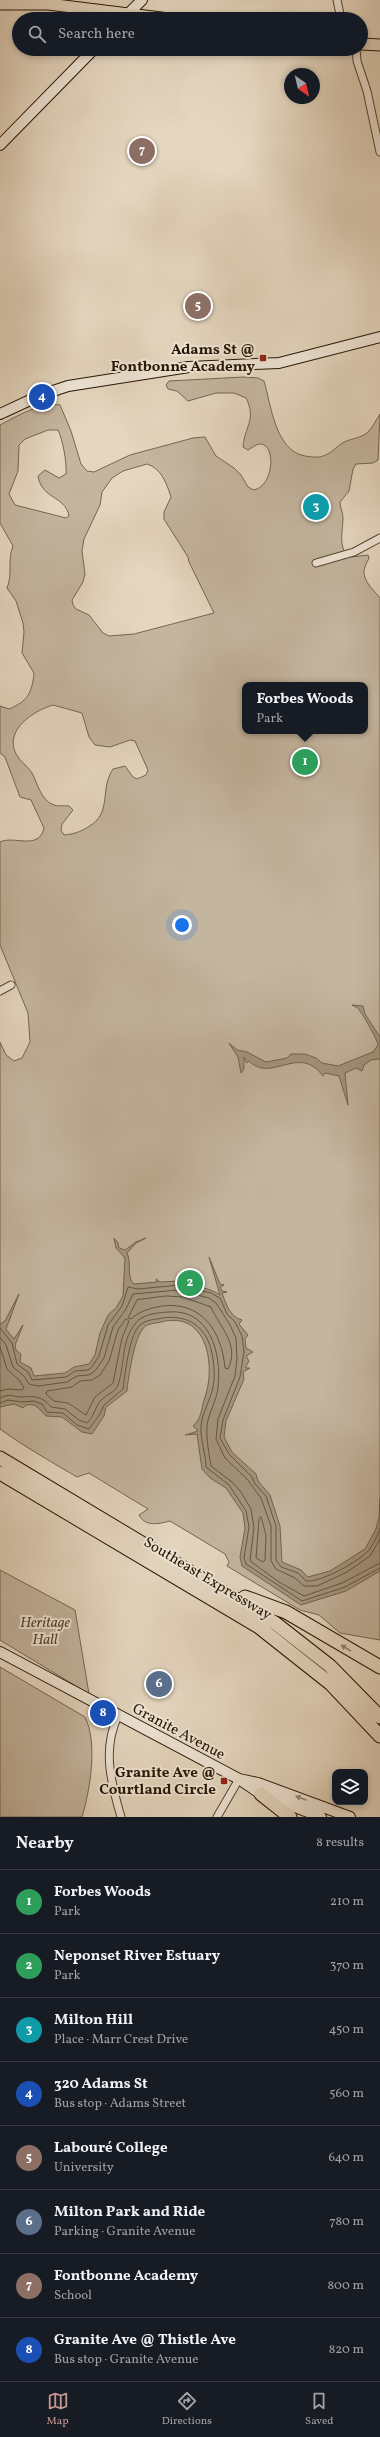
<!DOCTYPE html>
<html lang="en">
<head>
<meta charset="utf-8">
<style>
  :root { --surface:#171b24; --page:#20242c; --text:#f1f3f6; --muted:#9ea1a6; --line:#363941; --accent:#c59692 }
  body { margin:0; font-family:Vollkorn,serif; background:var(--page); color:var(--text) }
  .controls { position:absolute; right:12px; bottom:12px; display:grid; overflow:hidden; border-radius:8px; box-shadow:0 2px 6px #0003 }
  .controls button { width:36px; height:36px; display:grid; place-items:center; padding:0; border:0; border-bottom:1px solid var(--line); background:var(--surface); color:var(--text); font:20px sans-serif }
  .compass { position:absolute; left:284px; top:68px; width:36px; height:36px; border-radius:50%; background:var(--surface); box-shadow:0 2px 6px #0003; rotate:146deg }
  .you { position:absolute; left:182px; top:925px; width:14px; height:14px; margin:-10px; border:3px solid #fff; border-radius:50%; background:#1a73e8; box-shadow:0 0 0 6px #1a73e833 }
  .badge { display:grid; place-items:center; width:26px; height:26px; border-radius:50%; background:var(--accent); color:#fff; font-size:13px; font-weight:700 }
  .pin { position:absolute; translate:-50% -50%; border:2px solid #fff; box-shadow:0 1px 4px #0006 }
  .popup { position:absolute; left:242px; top:682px; width:126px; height:52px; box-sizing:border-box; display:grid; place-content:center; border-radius:8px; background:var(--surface); filter:drop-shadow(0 1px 3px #0005); font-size:13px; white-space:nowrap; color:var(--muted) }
  .popup b { font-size:15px; color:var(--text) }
  .popup::after { content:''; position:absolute; left:50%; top:100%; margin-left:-8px; border:8px solid transparent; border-top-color:var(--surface) }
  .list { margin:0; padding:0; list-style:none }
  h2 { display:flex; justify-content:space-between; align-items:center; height:52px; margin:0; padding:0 16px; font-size:17px }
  h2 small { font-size:13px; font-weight:400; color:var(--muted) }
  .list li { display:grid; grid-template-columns:26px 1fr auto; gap:12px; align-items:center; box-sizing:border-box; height:64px; padding:0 16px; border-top:1px solid var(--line) }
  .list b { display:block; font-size:15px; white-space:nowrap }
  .list p { margin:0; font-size:13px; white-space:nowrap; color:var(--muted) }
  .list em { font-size:13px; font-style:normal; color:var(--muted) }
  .icon { flex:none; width:22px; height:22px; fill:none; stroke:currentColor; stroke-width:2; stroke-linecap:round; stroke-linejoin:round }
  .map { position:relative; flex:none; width:380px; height:1817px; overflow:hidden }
  .search { position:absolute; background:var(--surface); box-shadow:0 2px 6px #0003; left:12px; right:12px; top:12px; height:44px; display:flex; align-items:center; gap:10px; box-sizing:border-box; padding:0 14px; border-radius:22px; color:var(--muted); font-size:15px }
  .sheet { height:564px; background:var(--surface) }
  nav { display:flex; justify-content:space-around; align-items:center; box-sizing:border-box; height:56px; border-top:1px solid var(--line); background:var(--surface); font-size:11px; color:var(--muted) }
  nav a { display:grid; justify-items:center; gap:2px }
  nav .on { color:var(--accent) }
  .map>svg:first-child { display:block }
  .green { fill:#c4b59f; stroke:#746650; fill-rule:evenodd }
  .water { fill:#a4957f; stroke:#71624d }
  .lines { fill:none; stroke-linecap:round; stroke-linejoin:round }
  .shore { stroke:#645640; stroke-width:1 }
  .street-casing { stroke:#554631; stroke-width:9 }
  .secondary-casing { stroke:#251602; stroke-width:12 }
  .primary-casing { stroke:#251602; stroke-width:13 }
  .highway-casing { stroke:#251602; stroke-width:15 }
  .street { stroke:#eee4d5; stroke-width:7 }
  .secondary { stroke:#eee4d5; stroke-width:10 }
  .primary { stroke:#e5d6bf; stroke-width:11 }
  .highway { stroke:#e5d6bf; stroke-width:13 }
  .oneway { fill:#8f806a }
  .oneway2 { fill:#948776 }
  .poi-dot { fill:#8f2418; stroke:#eee4d5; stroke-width:1.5 }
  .labels { text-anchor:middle; stroke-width:4; stroke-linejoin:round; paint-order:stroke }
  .poi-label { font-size:15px; font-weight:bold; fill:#251602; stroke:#eee4d5; text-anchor:end }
  .street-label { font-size:15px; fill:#251602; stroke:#eee4d5 }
  .park-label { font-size:15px; font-style:italic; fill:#554631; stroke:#eee4d5 }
</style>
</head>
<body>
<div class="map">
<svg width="380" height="1817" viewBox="0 0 380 1817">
  <rect width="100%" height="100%" fill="#e5d6bf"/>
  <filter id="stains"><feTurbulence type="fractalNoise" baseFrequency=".005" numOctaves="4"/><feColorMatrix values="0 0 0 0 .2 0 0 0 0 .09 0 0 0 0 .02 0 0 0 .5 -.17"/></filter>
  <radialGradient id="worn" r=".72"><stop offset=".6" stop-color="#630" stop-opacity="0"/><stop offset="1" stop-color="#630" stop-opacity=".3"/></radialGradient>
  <path class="green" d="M244 377 258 378 264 381C271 404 275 451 305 456 323 459 326 456 341 444 349 438 361 439 368 432 373 427 376 420 380 414L378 460 373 463 356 464 353 469 349 491 340 502C340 508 343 512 343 518 343 528 337 552 351 557L368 555 369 558C368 561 366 563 365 567 360 579 374 590 380 598V1640L340 1633 319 1615 300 1610 227 1566 229 1562 225 1554 170 1521C159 1524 145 1527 139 1515L148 1509 89 1473 77 1477C50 1461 25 1447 0 1429V1042L6 1055 14 1061 22 1058 30 1042 28 1013 0 945V842C14 835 39 851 44 828L31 800 20 797 5 757 0 753V706L9 709C28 701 32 693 34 673L22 653 24 632 23 623 16 601 7 588C13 574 7 561 13 546L0 523V425C17 416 41 402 60 405L71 431 81 464 87 471 94 472 130 455 193 438 205 437 216 456 234 468 241 475 248 487 254 490C275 485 276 442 259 444 256 445 251 448 248 450L243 447C244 428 257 419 246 398L234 393H216L188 401 177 391 168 389 166 385 169 381ZM48 430H58C63 440 67 464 66 474L59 478 45 470 38 476C42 500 65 495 69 516L66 518 15 505 9 494 18 471 19 445 25 439ZM147 464C161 468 167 484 171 497L164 512V519L188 557 189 562 214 613 134 634 109 636 103 633 89 615 76 609 73 605 72 600 83 582 85 574 82 551 84 539 100 505 102 492 112 478 123 471ZM245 685H365V731H245ZM53 705 82 713 89 737 95 745 110 747 130 740 135 741 148 770 146 775 137 779 133 777 125 766 113 769C99 790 113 813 88 827 80 832 74 834 64 835L61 830 62 824 73 810 69 806C64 805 58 807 54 805 41 801 38 784 32 773 28 766 20 762 16 754 4 730 33 711 53 705Z
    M0 1570 75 1610 89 1694 0 1640Z
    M0 1667 85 1717C98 1743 90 1790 82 1817H0Z"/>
  <path class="water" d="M352 1005 363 1006 365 1014 380 1037V1059L371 1060 364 1065 362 1071 356 1068 345 1073 348 1105 339 1076 325 1073 323 1076C299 1043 271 1084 249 1061L247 1063 244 1057V1069L241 1073 238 1057 229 1043 237 1050 247 1052 266 1062 287 1058 291 1054H305L316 1058 322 1063 338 1066 373 1052 378 1045C378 1041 364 1016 360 1011 358 1007 355 1007 352 1005Z
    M114 1238 118 1243 119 1248 125 1250 136 1242 146 1238 136 1243 127 1253C132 1262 126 1278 134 1284L157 1282 156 1279 160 1282 180 1281 192 1284 193 1282C197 1288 211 1288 220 1295L209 1257 220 1284 224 1285 220 1287 222 1291 227 1292 222 1293C226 1304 230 1317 242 1320L239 1324 248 1335 245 1339 246 1348 253 1352 246 1356 249 1361 245 1368H250L243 1372 244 1379 226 1421 224 1437 232 1452 256 1474 258 1481 270 1495 280 1526 282 1562 301 1570 308 1577 330 1571 365 1549 376 1529 379 1517 380 1498V1571L346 1591 301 1605 242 1566 240 1557 245 1528 243 1513 226 1488 210 1478 202 1469 197 1434 185 1435 198 1431 193 1426C202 1418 201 1409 205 1397 216 1365 207 1310 161 1322 153 1324 146 1323 142 1330 134 1340 128 1379 127 1391L106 1407 104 1416 92 1434 82 1432 62 1417 46 1416C39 1410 38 1403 26 1405L23 1408 14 1404 0 1407V1324L5 1321 19 1294 6 1329 14 1339 23 1325 15 1345 16 1350 21 1354 20 1362 31 1368 34 1376 65 1373 74 1367 89 1364 95 1355 100 1333 108 1315 116 1308 123 1296 125 1258 116 1248Z"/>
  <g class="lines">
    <path class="shore" d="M166 1296 183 1297 211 1307C220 1328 240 1344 228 1369L225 1368C222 1332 202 1301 162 1306 150 1308 140 1311 131 1319L128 1318 137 1300Z
      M126 1319 129 1321 122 1338 113 1383 95 1397 86 1415 68 1403 54 1401 46 1394 47 1391 72 1387 80 1381 92 1380 100 1375 109 1361 118 1330Z
      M0 1328 12 1343 17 1364 28 1372 32 1380 66 1377 75 1371 88 1370 92 1367 99 1356 108 1325 122 1306 128 1287 138 1289 179 1285 211 1293 220 1298 227 1314 235 1322 242 1336 244 1352 240 1377 223 1420 220 1438 229 1454 252 1477 255 1484 266 1496 276 1526V1560L281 1567 298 1573 306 1581C320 1583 360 1561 369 1550 373 1545 378 1535 380 1528
      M0 1337 6 1345 13 1367 24 1376 29 1384 38 1386 67 1382 77 1376 89 1375 95 1371 104 1358 113 1327 126 1309 133 1294 178 1290 209 1298 216 1303 230 1325 236 1338 237 1359 235 1376 218 1419 216 1439 225 1458 247 1479 261 1498 271 1526V1561L276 1569 295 1578 304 1586H317L347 1572 370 1556 380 1539
      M0 1347 7 1369 19 1380 24 1388 22 1390 8 1389 0 1391
      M0 1398C9 1393 14 1397 22 1397 35 1396 42 1396 51 1407L65 1409 79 1420 87 1423C94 1417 95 1407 101 1400 106 1395 116 1392 118 1385 125 1365 121 1341 135 1324 142 1314 156 1313 168 1312 210 1308 222 1354 218 1387 217 1400 209 1412 207 1425 206 1439 209 1453 211 1466L232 1482 241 1492 251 1509 254 1527 250 1561 279 1582 304 1596 342 1583 380 1563
      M0 1403 8 1400 22 1402 34 1401 42 1404 47 1412 63 1413 77 1425 89 1429 100 1414 104 1405 123 1389C125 1373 129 1339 138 1327 143 1321 150 1320 157 1319 183 1313 204 1323 211 1349 214 1362 216 1378 212 1391 209 1402 202 1414 201 1426 200 1440 206 1453 206 1467L229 1485 246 1511 249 1527 244 1558 246 1564 302 1601 345 1587 380 1568
      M261 1517 266 1535 265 1560 263 1562 256 1558 259 1519Z"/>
    <defs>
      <path id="street" d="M337 0 341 19
        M356 49 357 61 367 91 380 152
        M316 563 354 552 380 538
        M0 991 11 985
        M118 1716C102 1749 111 1783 121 1817
        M217 1817 239 1779"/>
      <path id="secondary" d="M123 19 142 0
        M0 145 94 49
        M0 414 41 395 68 386 189 367 279 363 380 337
        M0 1652 239 1779 261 1794 321 1817
        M239 1779 258 1783 350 1817"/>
      <path id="primary" d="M0 4H48L169 19
        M361 44 380 45"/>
      <path id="highway" d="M0 1458 275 1623 330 1666 380 1717
        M0 1473 259 1627 331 1684 380 1736
        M245 1597 286 1612 380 1667
        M261 1794 290 1817"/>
    </defs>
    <use href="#street" class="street-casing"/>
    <use href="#secondary" class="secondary-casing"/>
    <use href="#primary" class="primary-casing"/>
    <use href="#highway" class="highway-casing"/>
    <use href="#street" class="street"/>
    <use href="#secondary" class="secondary"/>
    <use href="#primary" class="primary"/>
    <use href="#highway" class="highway"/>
  </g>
  <defs><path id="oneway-solid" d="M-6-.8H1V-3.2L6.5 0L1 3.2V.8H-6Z"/></defs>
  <use class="oneway" href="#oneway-solid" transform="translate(346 1648) rotate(-149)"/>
  <use class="oneway2" href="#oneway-solid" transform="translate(301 1798) rotate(-159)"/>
  <g class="poi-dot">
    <rect x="259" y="354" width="8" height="8" rx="2"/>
    <rect x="220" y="1777" width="8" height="8" rx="2"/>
  </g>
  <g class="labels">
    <g class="poi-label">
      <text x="255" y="354">Adams St @<tspan x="255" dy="17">Fontbonne Academy</tspan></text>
      <text x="216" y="1777">Granite Ave @<tspan x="216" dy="17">Courtland Circle</tspan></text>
    </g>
    <g class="street-label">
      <text transform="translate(208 1578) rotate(31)" y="5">Southeast Expressway</text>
      <text transform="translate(179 1731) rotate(28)" y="5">Granite Avenue</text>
    </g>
    <g class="park-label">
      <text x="45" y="1627">Heritage<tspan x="45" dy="17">Hall</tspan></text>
    </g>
  </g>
  <rect width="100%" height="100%" filter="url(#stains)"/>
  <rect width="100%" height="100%" fill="url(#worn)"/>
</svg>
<div class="controls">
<button><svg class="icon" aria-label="layers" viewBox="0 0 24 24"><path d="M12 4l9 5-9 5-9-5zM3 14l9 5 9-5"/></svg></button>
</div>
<svg class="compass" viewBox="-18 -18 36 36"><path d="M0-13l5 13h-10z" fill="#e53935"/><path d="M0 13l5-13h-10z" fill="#9ea1a6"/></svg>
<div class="you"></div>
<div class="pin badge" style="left:305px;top:762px;background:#2e9e5b">1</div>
<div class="popup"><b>Forbes Woods</b>Park</div>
<div class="pin badge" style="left:190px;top:1283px;background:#2e9e5b">2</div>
<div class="pin badge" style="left:316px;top:507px;background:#0f9aa8">3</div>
<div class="pin badge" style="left:42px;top:397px;background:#1a4fb4">4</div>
<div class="pin badge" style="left:198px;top:306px;background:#8d6e63">5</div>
<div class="pin badge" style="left:159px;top:1684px;background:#5c6f8a">6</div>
<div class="pin badge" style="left:142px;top:151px;background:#8d6e63">7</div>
<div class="pin badge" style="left:103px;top:1713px;background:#1a4fb4">8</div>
<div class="search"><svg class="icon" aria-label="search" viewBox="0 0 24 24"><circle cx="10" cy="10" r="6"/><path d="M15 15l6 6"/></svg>Search here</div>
</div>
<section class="sheet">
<h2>Nearby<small>8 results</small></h2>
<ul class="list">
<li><span class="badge" style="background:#2e9e5b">1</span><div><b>Forbes Woods</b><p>Park</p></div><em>210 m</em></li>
<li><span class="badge" style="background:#2e9e5b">2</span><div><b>Neponset River Estuary</b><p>Park</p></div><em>370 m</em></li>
<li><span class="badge" style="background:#0f9aa8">3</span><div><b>Milton Hill</b><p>Place · Marr Crest Drive</p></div><em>450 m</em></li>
<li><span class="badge" style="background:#1a4fb4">4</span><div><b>320 Adams St</b><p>Bus stop · Adams Street</p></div><em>560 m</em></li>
<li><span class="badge" style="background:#8d6e63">5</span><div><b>Labouré College</b><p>University</p></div><em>640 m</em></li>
<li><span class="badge" style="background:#5c6f8a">6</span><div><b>Milton Park and Ride</b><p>Parking · Granite Avenue</p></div><em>780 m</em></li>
<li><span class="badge" style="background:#8d6e63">7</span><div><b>Fontbonne Academy</b><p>School</p></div><em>800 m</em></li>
<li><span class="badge" style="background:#1a4fb4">8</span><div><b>Granite Ave @ Thistle Ave</b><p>Bus stop · Granite Avenue</p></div><em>820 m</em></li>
</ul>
</section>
<nav>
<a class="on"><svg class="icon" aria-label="map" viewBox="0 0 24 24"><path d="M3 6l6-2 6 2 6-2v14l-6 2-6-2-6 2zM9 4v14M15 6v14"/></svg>Map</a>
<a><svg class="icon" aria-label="directions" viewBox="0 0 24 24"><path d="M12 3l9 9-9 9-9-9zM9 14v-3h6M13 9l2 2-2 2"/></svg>Directions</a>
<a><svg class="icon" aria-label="saved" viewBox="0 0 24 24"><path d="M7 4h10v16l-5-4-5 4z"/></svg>Saved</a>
</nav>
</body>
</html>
